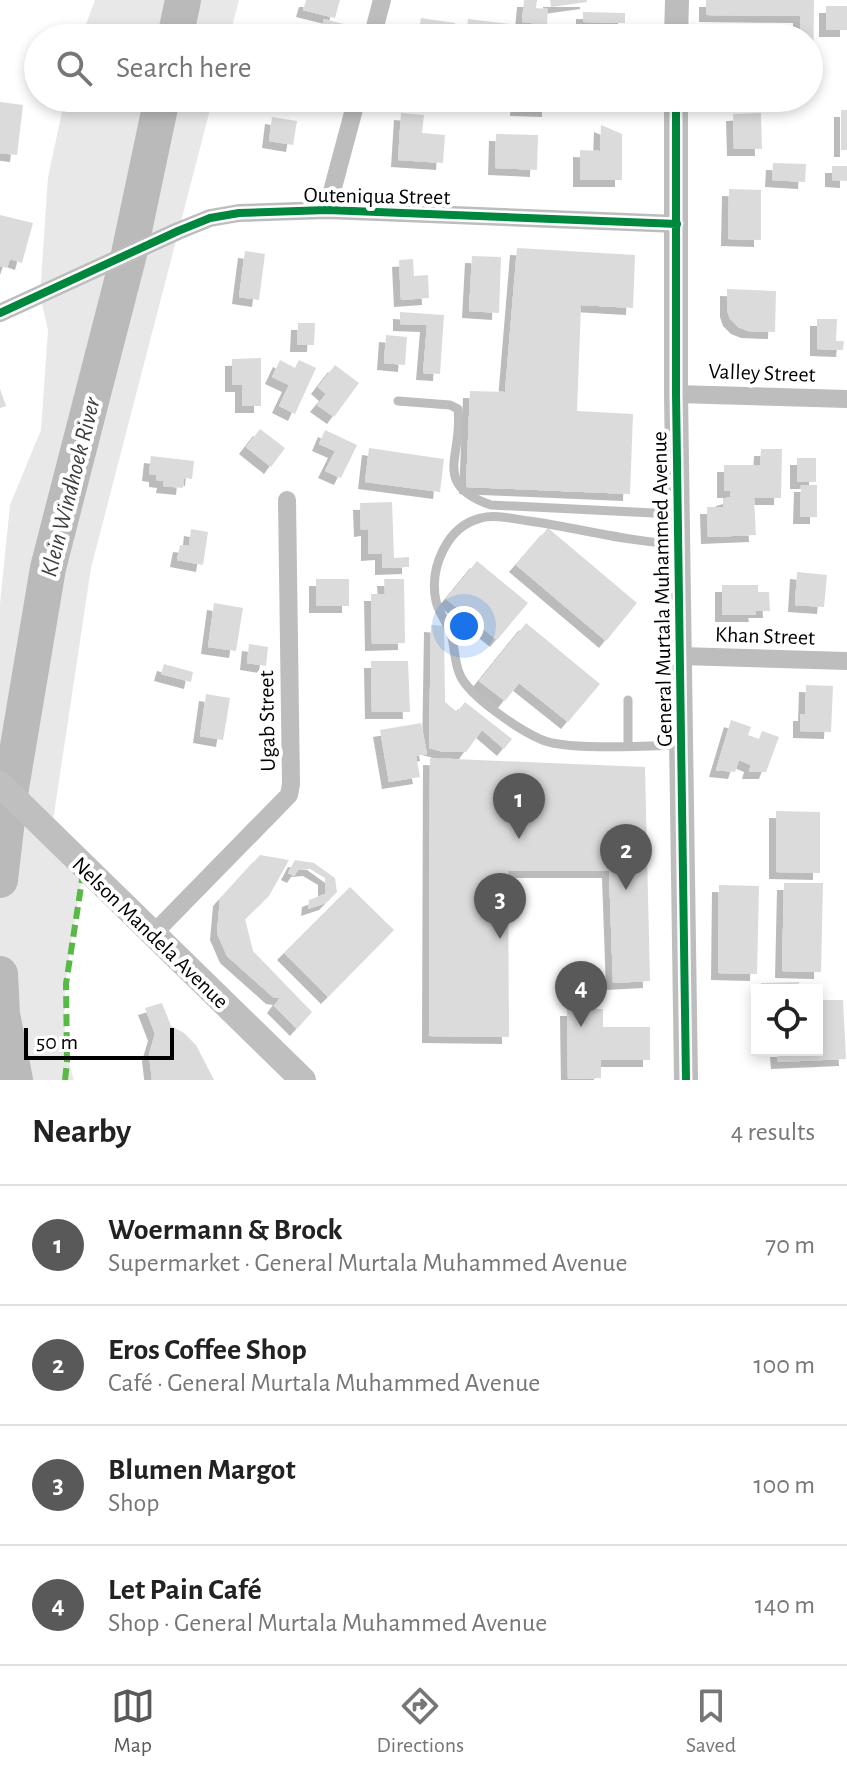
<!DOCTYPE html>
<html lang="en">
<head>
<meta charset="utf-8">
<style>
  :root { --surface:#fff; --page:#f6f6f6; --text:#222; --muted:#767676; --line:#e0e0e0; --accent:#595959 }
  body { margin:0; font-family:"Alegreya Sans",sans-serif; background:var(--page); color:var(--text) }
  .controls { position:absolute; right:24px; bottom:24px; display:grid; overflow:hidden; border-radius:0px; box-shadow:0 4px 12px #0003 }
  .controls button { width:72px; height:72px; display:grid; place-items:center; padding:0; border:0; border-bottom:2px solid var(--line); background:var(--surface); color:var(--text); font:40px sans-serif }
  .scale { position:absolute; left:24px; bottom:20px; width:150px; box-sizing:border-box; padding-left:8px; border:4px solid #000; border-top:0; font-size:22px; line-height:28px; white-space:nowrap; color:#000; -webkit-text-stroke:6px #fff; paint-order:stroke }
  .you { position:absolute; left:464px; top:626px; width:28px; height:28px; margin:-20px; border:6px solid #fff; border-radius:50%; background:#1a73e8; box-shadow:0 0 0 12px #1a73e833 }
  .badge { display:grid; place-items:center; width:52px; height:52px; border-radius:50%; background:var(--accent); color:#fff; font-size:26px; font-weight:700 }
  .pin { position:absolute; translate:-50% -66px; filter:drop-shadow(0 2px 4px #0008) }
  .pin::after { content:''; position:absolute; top:42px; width:28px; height:24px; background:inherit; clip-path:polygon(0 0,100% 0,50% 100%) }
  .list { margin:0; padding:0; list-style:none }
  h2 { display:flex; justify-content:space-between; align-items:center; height:104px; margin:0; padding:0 32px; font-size:34px }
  h2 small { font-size:26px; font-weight:400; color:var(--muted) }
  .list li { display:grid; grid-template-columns:52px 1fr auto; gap:24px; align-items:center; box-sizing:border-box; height:120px; padding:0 32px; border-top:2px solid var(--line) }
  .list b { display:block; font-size:30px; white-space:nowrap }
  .list p { margin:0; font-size:26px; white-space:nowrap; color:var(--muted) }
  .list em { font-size:26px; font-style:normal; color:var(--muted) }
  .icon { flex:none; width:44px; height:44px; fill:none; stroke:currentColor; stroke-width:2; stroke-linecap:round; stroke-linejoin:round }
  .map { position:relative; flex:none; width:847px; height:1080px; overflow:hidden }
  .search { position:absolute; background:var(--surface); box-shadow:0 4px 12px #0003; left:24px; right:24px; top:24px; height:88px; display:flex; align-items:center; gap:20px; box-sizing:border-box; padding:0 28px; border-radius:44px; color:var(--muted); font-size:30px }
  .sheet { height:584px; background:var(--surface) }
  nav { display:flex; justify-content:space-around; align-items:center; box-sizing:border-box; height:112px; border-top:2px solid var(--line); background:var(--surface); font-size:22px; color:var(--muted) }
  nav a { display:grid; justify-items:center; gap:4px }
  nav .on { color:var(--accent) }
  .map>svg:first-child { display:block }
  .green { fill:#e8e8e8 }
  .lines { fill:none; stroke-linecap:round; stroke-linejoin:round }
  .river { stroke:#bababa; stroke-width:36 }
  .building { fill:#dbdbdb; filter:url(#shadow) }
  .service { stroke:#bdbdbd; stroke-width:9 }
  .minor { stroke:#bdbdbd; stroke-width:18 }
  .tertiary { stroke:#bdbdbd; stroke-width:24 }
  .secondary { stroke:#bfbfbf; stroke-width:26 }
  .quiet { stroke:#58b947; stroke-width:6; stroke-dasharray:12 6; stroke-linecap:butt }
  .cycleway-casing { stroke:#fff; stroke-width:13 }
  .cycleway { stroke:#00873e; stroke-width:8 }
  .labels { text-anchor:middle; stroke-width:8; stroke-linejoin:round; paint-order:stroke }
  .street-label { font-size:22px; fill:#000; stroke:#fff }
  .water-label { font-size:24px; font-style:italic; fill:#3d3d3d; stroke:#fff }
</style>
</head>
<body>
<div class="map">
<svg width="847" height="1080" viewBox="0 0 847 1080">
  <defs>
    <filter id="shadow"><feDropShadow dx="-7" dy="7" stdDeviation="0" flood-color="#0004"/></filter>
  </defs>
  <rect width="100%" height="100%" fill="#fff"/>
  <path class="green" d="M95 0H239L229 38H81Z
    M65 98H213L91 568 51 834 84 867C74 930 52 1019 74 1080H0V604L10 505 41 430 48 330 40 296 48 177Z"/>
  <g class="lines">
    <path class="river" d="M175 38 183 0
      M0 880 10 794 48 568 129 254 162 98
      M0 974 2 1014 15 1080"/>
  </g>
  <path class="building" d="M306 0H340L335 18 303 10Z
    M524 0H537L536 8 548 9 547 25 522 22Z
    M550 0H587V2L551 7Z
    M706 0H814L813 82H809V38H800V16L706 15Z
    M826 6H847V30H826Z
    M583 12 625 13V23L583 22Z
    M421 18 455 23 453 38H418Z
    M324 19 344 24 340 37 321 32Z
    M468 19 519 25 517 38H505L506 34 492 33 491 38H466Z
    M278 32 297 37V38H276Z
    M518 98H549V110L517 109Z
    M0 102 23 105 17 155 0 153Z
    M841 110H847V150H841Z
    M401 113 424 115 422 133 445 135 443 163 398 160Z
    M761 113 762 149H734L733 114Z
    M272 117 297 121 293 145 269 141Z
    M601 125 622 134V180H580V150L600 151Z
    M496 134 538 135 537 170 495 168Z
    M773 163 806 164 805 182 772 180Z
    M832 166H847V181L832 180Z
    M729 189 761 190V240L728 239Z
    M0 215 33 223 22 263 10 259 7 268 0 266Z
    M517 248 635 255 633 308 581 305 577 411 633 414 630 494 466 487 470 391 505 392Z
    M245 251 265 254 259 300 239 297Z
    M472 256 501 257 499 313 469 311Z
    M413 259 414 276 428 275 429 298 401 300 399 260Z
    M727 289 776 291 775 332 748 331 738 327 730 319 727 310Z
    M400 312 444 315 440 374 423 373 427 325 400 324Z
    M817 319H837L836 341H844L843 350 817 349Z
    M298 323H315L314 345H297Z
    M386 335 407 337 405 365 384 363Z
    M261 358V406H242V385H232V359Z
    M280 360 295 368 299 360 316 368 295 414 279 406 289 385 272 377Z
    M335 365 359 383 334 417 317 405 326 394 318 387Z
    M0 389 6 406 0 408Z
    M260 429 285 448 271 467 246 447Z
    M325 430 357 445 341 478 325 471 335 451 319 444Z
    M369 448 444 459 440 492 365 482Z
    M761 449H782L781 498H754L756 535 708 537 707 507H724L723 499 730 497V491H724V465H760Z
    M151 456 194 461 192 479 184 478 183 488 163 486 164 481 156 480V475L149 474Z
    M797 458H816V482H797Z
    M801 485H817V517H800Z
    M392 502 394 558 409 557V567L382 568V553L368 554V529L361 530 360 503Z
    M548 528 637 603 606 641 516 565Z
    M191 529 208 532 203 565 177 560 180 545 189 546Z
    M477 561 528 603 497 640 446 599Z
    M797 572 827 575 824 607 795 605Z
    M316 579H349V606H316Z
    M384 579H404L405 643 372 644 371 594H385Z
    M722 585H758V592H769L770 611H755L756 615H722Z
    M214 603 243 608 236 651 208 647Z
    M526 623 600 684 568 722 519 683 505 701 479 681Z
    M431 625 444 626 445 702 457 712 465 702 512 739 504 749 482 730 466 752H444L429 748Z
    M249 644 268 647 266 666 247 663Z
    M371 661H408L410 712H372Z
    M164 664 193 672 191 682 161 674Z
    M806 685 833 686 831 732 800 731V714H805Z
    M206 694 230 698 223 740 200 736Z
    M731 720 751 727 748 735 759 739 762 731 779 737 766 772H749L751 765 739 760 735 772 716 770Z
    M421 723 427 754 416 756 420 777 389 782 380 730Z
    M430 758 645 767 650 981 613 983 609 871H508L509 1037 429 1036Z
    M776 811 820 812V873L776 872Z
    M260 855 289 860 269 896 245 919 253 951 312 1012 297 1029 274 1006 280 998 273 997 227 956 217 933 220 899Z
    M295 860 314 863 335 878 337 892 326 903 308 909 309 900 325 894V878L310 869 298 870 294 876 288 873Z
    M784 883H823L821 972 782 971Z
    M719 885 759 886 757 974 718 973Z
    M350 887 394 930 328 997 284 953Z
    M799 982V990H761V983Z
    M817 1000H843L846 1059 778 1062 777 1050H817Z
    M162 1003 171 1026 184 1033 196 1045 214 1080H152L149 1054 155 1034 145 1008Z
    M567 1009H603V1027H650V1060H601V1078L568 1079Z"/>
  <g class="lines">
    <path class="service" d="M398 401 450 405 458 409C464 455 430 484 491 505L674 514
      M678 544C628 542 579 528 529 521 514 519 495 514 481 518 447 526 429 568 436 601 438 612 447 622 451 634 455 647 454 662 460 675 470 697 518 729 540 739 564 751 648 746 678 745
      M628 700V745"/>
    <path class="minor" d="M372 38 382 0
      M327 210 357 98
      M0 313 178 231 210 218 239 213 327 210 677 224
      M676 394 847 399
      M681 656 847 661
      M153 934 289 795 291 784 287 500"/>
    <path class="tertiary" d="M676 38 677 0
      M676 98V394L686 1080"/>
    <path class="secondary" d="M0 784 303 1080"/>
    <path class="quiet" d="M65 1080 67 1062 66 984 84 867"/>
    <defs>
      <path id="cycleway" d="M676 98V394L686 1080
        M0 313 178 231 210 218 239 213 327 210 677 224"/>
    </defs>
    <use href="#cycleway" class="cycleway-casing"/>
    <use href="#cycleway" class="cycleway"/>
  </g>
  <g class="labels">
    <g class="street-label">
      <text transform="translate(377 195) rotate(1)" y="8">Outeniqua Street</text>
      <text transform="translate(762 372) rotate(2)" y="8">Valley Street</text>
      <text transform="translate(661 589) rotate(-91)" y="8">General Murtala Muhammed Avenue</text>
      <text transform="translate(765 635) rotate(2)" y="8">Khan Street</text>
      <text transform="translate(266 721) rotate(-91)" y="8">Ugab Street</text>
      <text transform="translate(151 932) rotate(44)" y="8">Nelson Mandela Avenue</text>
    </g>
    <g class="water-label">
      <text transform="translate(70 487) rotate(-76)" y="8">Klein Windhoek River</text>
    </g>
  </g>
</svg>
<div class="controls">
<button><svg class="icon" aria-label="locate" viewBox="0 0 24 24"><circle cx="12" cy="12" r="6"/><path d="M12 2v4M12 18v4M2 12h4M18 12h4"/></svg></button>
</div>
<div class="scale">50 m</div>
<div class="you"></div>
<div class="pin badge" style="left:519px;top:839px">1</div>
<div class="pin badge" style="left:626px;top:890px">2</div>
<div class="pin badge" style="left:500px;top:939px">3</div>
<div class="pin badge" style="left:581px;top:1027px">4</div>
<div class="search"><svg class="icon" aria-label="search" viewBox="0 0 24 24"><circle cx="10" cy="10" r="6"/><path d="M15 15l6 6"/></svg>Search here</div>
</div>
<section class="sheet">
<h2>Nearby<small>4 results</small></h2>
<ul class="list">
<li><span class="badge">1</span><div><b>Woermann &amp; Brock</b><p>Supermarket · General Murtala Muhammed Avenue</p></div><em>70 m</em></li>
<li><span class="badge">2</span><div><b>Eros Coffee Shop</b><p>Café · General Murtala Muhammed Avenue</p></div><em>100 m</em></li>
<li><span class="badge">3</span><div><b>Blumen Margot</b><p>Shop</p></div><em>100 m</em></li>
<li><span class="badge">4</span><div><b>Let Pain Café</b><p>Shop · General Murtala Muhammed Avenue</p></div><em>140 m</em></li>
</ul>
</section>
<nav>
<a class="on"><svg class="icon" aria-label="map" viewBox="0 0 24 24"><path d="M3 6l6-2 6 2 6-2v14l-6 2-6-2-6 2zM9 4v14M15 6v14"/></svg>Map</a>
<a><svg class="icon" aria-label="directions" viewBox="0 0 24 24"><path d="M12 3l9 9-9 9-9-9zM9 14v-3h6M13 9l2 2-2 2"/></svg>Directions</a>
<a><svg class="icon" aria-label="saved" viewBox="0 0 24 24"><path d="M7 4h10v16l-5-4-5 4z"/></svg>Saved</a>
</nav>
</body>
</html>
